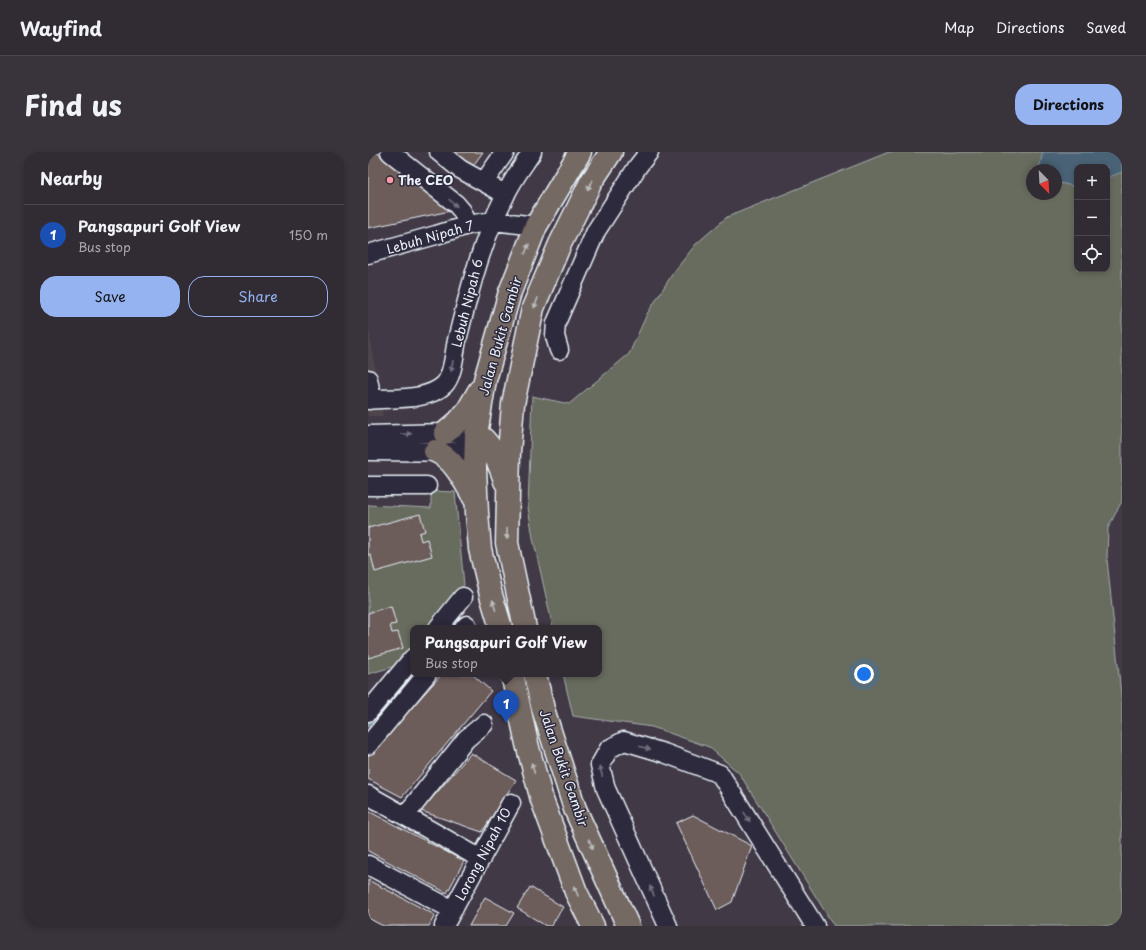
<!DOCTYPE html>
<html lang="en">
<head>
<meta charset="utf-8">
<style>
  :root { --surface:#312b34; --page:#39333c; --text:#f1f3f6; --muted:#a8a7ac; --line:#4c474f; --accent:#95b2f1 }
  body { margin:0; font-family:"Playpen Sans",sans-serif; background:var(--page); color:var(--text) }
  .controls { position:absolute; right:12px; top:12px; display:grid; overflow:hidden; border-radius:8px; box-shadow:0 2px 6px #0003 }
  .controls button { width:36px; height:36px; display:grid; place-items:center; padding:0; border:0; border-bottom:1px solid var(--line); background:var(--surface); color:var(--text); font:20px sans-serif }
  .compass { position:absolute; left:658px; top:12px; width:36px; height:36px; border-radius:50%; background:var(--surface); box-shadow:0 2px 6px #0003; rotate:156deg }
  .you { position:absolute; left:496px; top:522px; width:14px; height:14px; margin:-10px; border:3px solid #fff; border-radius:50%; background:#1a73e8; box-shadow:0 0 0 6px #1a73e833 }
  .badge { display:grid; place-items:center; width:26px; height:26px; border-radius:50%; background:var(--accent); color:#fff; font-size:13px; font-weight:700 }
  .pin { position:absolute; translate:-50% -33px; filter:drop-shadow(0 1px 2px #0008) }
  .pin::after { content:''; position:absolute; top:21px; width:14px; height:12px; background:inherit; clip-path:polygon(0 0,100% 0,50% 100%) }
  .popup { position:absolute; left:42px; top:473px; width:192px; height:52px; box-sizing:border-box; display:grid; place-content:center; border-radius:8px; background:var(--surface); filter:drop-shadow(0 1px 3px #0005); font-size:13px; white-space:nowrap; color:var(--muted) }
  .popup b { font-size:15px; color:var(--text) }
  .popup::after { content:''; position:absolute; left:50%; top:100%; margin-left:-8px; border:8px solid transparent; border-top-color:var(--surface) }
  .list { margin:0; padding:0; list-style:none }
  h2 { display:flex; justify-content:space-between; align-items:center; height:52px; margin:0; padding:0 16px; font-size:17px }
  h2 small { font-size:13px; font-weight:400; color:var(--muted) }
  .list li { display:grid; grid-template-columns:26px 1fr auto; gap:12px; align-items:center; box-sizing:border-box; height:60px; padding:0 16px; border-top:1px solid var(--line) }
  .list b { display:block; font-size:15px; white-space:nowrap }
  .list p { margin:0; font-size:13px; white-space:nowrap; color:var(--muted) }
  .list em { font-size:13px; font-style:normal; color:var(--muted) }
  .actions { display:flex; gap:8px; padding:12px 16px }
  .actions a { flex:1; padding:9px 0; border:1px solid var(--accent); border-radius:16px; text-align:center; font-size:14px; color:var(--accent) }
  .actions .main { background:var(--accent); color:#111 }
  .icon { flex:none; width:22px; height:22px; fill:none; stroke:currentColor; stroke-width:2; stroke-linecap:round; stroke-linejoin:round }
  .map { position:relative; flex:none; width:754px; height:774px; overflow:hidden; border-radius:16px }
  header { display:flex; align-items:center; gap:24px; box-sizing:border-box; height:56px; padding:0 20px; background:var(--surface); border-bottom:1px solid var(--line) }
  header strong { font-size:19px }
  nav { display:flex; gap:22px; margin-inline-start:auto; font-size:14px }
  .intro { display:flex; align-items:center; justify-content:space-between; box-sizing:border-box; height:96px; padding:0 24px }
  h1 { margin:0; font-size:28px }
  .button { padding:10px 18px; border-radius:16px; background:var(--accent); color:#111; font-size:14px; font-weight:700 }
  main { display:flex; gap:24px; padding:0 24px }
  aside { flex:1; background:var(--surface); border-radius:16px; box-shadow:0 2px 6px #0003 }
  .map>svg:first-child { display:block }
  .built { fill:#4e444c }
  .green { fill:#676c5f; stroke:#a8aeac; fill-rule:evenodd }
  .water { fill:#4a6274; stroke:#899ba9 }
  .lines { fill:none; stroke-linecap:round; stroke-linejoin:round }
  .stream { stroke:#899ba9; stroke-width:4.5 }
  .building { fill:#6c5c5a; stroke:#e8f1f8 }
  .minor-casing { stroke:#e8f1f8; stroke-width:21 }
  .major-casing { stroke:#e8f1f8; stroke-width:25 }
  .minor { stroke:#2f2a3d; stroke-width:18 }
  .major { stroke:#756964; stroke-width:22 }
  .oneway { fill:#babbbd }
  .oneway2 { fill:#70707e }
  .poi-dot { fill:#ff9aa2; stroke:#2f2a3d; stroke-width:1.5 }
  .labels { text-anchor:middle; stroke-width:3; stroke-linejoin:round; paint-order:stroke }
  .poi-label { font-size:13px; font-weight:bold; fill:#e8f1f8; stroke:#2f2a3d; text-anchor:start }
  .street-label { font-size:13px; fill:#e8f1f8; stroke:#2f2a3d }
</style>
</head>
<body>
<header>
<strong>Wayfind</strong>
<nav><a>Map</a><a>Directions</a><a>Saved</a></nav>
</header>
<div class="intro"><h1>Find us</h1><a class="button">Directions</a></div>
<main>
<aside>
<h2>Nearby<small></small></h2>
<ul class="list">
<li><span class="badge" style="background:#1a4fb4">1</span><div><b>Pangsapuri Golf View</b><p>Bus stop</p></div><em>150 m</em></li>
</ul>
<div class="actions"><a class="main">Save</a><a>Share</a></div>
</aside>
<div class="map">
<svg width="754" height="774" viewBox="0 0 754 774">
  <rect width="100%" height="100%" fill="#413946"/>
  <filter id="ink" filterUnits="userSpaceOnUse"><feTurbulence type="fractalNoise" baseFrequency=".025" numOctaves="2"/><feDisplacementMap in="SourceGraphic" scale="8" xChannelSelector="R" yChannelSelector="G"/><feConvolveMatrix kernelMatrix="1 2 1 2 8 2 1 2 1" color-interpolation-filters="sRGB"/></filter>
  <g filter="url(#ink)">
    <path class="built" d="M0 170 10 236 15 264H0Z"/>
    <path class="green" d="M521 0H754V349L740 376 739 407 754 552V774H466L371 621 341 595 284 575 205 564 195 522H231V476H185L165 386 160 355 164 244 201 252 261 202 279 162 305 121 328 92 359 65ZM709 15H739V117H709ZM664 18H688V42H664Z
      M63 339 87 340 96 433 61 476H45V495L31 513 0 522V353L63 356Z"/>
    <path class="water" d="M675 0H754V20L739 26V15H709V35L688 30V18H673L671 16Z"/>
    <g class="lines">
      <path class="stream" d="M0 573 8 563"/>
    </g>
    <path class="building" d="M0 0H8L82 56V59L0 76Z
      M85 0H115L104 15Z
      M52 362 57 379 51 381 53 389 59 387 64 404 7 420 3 403H0V375V376Z
      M23 454 28 472 22 473 24 481 30 480 35 496 0 506V461Z
      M74 522H104L123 539 34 645 0 627V604Z
      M103 601 148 628 114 680 53 659Z
      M0 659 96 709 79 741 0 699Z
      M325 663 384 694 364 750 349 758 308 671Z
      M0 728 67 763 61 774H15L0 766Z
      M162 735 195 755 183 774H178L149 756Z
      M117 745 146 761 138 774H101Z"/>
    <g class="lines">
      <defs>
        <path id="minor" d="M22 0 88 52 94 59 100 73
          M71 0 92 17 137 42
          M116 30 137 0
          M0 102 68 83 100 73 125 69 168 74
          M191 198 187 184 188 171 228 79 270 14 281 0
          M0 227 4 247
          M0 248C23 245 58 250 76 233 86 223 86 198 90 184 102 136 114 88 137 44 144 28 155 14 164 0
          M0 283 77 281 108 283
          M0 299 107 300
          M0 334H59
          M70 476 95 445
          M96 476 99 473
          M0 560 45 506
          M0 593 59 522
          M0 643 113 707
          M37 664 98 587 116 572
          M0 713 85 758
          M76 774 143 651
          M300 774 238 637 232 613 241 597 256 589 296 601 352 622 447 774"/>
        <path id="major" d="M77 281 91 269 100 258 111 239
          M108 283C110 284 112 284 114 286 123 292 134 318 137 329
          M67 299C87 307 97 331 108 349
          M133 476 123 443 112 397 109 361 107 316 108 283 117 228 142 140 168 74 212 0
          M157 476 139 391 141 300 145 252 165 156 192 92 223 30 243 0
          M144 522 159 592 174 648 208 740 225 774
          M167 522 175 557 207 657 260 774"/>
      </defs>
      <use href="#minor" class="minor-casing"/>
      <use href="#major" class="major-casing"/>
      <use href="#minor" class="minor"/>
      <use href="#major" class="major"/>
    </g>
    <defs><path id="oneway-solid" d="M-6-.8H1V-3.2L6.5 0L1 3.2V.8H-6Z"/></defs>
    <g class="oneway">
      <use href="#oneway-solid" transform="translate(222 33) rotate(119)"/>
      <use href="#oneway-solid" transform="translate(159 97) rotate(-68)"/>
      <use href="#oneway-solid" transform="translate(168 151) rotate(111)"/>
      <use href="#oneway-solid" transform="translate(139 382) rotate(91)"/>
      <use href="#oneway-solid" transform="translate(126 453) rotate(-106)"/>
      <use href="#oneway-solid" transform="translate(165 616) rotate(-105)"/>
      <use href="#oneway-solid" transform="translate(223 692) rotate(66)"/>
      <use href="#oneway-solid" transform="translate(208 739) rotate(-113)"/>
    </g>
    <g class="oneway2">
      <use href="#oneway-solid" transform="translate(85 51) rotate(42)"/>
      <use href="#oneway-solid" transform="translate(84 214) rotate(100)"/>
      <use href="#oneway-solid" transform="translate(38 282) rotate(-2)"/>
      <use href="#oneway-solid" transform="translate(277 596) rotate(16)"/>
      <use href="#oneway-solid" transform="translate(233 619) rotate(-103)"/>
      <use href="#oneway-solid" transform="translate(379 665) rotate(58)"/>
      <use href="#oneway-solid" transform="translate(284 739) rotate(-114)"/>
    </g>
  </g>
  <circle class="poi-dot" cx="22" cy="28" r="4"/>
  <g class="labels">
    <g class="poi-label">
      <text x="30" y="33">The CEO</text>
    </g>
    <g class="street-label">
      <text transform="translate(62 85) rotate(-16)" y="5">Lebuh Nipah 7</text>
      <text transform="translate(99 151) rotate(-76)" y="5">Lebuh Nipah 6</text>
      <text transform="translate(132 184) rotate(-74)" y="5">Jalan Bukit Gambir</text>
      <text transform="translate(196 616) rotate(71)" y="5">Jalan Bukit Gambir</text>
      <text transform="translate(115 702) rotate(-62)" y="5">Lorong Nipah 10</text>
    </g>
  </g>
</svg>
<div class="controls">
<button>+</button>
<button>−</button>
<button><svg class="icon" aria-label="locate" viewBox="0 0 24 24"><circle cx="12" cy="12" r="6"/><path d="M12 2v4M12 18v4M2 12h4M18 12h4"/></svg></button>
</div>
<svg class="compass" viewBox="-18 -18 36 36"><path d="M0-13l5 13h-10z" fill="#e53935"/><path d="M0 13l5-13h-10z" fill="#a8a7ac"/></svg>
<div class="you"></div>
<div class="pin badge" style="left:138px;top:571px;background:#1a4fb4">1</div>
<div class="popup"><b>Pangsapuri Golf View</b>Bus stop</div>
</div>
</main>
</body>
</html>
